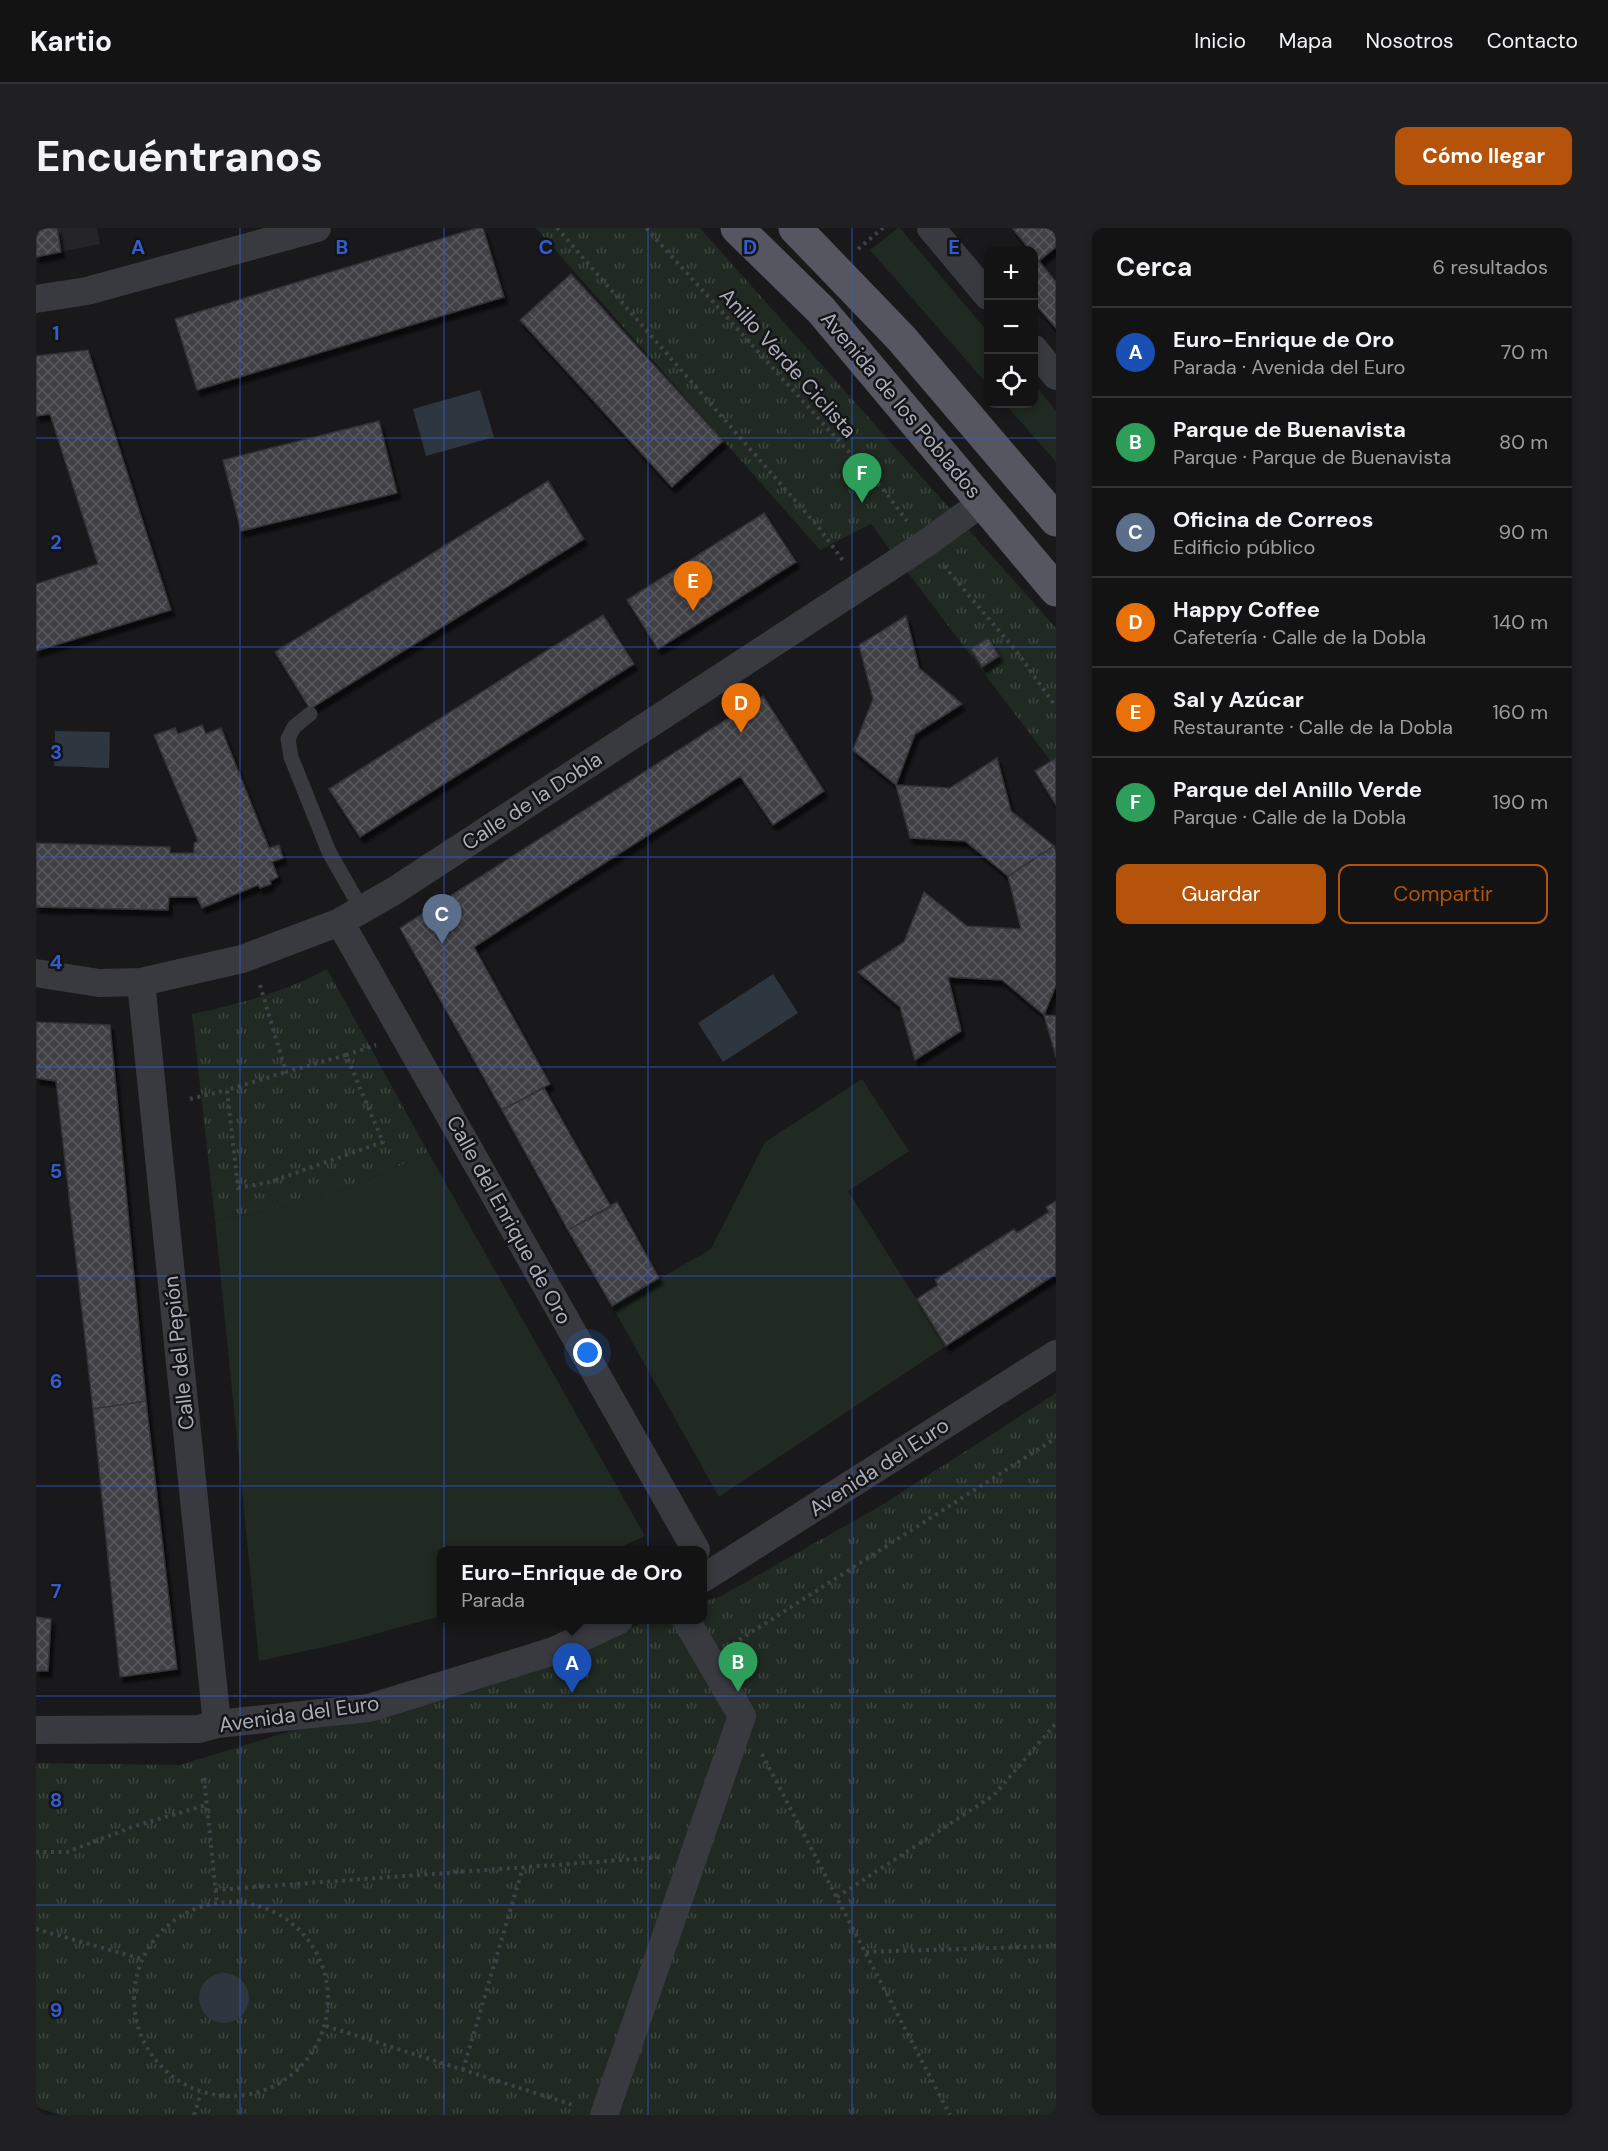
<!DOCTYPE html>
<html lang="es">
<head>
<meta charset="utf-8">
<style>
  :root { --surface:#131314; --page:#202022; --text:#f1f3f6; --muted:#9d9ea0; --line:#323234; --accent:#b45309 }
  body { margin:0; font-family:"DM Sans",sans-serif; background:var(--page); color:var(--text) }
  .controls { position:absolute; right:18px; top:18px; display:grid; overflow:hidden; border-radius:12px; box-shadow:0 3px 9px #0003 }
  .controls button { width:54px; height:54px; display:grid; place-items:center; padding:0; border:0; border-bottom:2px solid var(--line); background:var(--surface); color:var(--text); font:30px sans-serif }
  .you { position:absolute; left:552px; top:1125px; width:21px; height:21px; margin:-15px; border:4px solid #fff; border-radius:50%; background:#1a73e8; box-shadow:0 0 0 9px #1a73e833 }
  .badge { display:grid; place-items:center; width:39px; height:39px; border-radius:50%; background:var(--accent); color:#fff; font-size:20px; font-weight:700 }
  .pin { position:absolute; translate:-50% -50px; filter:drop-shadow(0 2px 3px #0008) }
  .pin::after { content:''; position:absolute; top:32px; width:21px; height:18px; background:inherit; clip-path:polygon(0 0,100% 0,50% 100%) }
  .popup { position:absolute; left:401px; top:1318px; width:270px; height:78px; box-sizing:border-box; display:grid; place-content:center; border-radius:12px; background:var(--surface); filter:drop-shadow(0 2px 4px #0005); font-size:20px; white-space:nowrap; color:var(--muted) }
  .popup b { font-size:22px; color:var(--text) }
  .popup::after { content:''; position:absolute; left:50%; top:100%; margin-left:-12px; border:12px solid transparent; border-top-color:var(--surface) }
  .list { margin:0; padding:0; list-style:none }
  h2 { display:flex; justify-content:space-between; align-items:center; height:78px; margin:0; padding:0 24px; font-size:26px }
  h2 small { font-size:20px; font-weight:400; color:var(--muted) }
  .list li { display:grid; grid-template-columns:39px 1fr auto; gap:18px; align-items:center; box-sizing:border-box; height:90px; padding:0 24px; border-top:2px solid var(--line) }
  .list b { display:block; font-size:22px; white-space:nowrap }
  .list p { margin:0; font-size:20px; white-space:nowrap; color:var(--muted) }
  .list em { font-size:20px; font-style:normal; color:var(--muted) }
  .actions { display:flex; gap:12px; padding:18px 24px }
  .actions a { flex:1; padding:14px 0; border:2px solid var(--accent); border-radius:12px; text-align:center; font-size:21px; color:var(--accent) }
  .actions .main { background:var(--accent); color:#fff }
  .icon { flex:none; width:33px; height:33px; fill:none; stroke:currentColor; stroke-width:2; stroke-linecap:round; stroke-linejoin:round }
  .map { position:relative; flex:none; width:1020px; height:1887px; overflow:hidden; border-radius:12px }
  header { display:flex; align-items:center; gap:36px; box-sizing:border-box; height:84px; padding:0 30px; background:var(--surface); border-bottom:2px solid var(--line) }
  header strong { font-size:28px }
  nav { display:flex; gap:33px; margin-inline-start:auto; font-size:21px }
  .intro { display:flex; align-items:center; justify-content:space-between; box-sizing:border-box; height:144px; padding:0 36px }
  h1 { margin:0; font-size:42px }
  .button { padding:15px 27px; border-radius:12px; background:var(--accent); color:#fff; font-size:21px; font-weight:700 }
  main { display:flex; gap:36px; padding:0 36px }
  aside { flex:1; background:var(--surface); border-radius:12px; box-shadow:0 3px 9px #0003 }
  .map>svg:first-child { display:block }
  .built { fill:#252428 }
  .green { fill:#202922 }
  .park { fill:url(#park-tufts) }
  .water { fill:#2e3640 }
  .building { fill:url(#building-cross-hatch); stroke:#333237; stroke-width:1.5; filter:url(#shadow) }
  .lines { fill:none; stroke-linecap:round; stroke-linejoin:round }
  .path { stroke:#3f4147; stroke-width:4; stroke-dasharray:3 4.5; stroke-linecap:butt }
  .lane { stroke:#393a40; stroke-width:15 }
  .street { stroke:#393a40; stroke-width:28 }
  .primary { stroke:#55565f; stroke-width:33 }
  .grid { fill:none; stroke:#325cd4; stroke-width:1.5; stroke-opacity:0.55 }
  .labels { text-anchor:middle; stroke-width:5; stroke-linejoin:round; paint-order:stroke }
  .street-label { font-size:21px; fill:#aaaebb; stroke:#141416 }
  .grid-label { font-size:20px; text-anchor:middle; font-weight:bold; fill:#325cd4; stroke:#141416; stroke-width:5; stroke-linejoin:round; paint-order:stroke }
</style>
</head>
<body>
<header>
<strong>Kartio</strong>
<nav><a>Inicio</a><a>Mapa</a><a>Nosotros</a><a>Contacto</a></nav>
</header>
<div class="intro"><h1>Encuéntranos</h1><a class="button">Cómo llegar</a></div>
<main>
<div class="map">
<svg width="1020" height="1887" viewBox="0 0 1020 1887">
  <defs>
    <pattern id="park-tufts" width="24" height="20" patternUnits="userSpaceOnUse" patternTransform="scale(1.5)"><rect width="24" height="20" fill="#202922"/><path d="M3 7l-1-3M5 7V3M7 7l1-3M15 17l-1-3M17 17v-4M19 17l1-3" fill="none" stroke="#3e4640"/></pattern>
    <pattern id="building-cross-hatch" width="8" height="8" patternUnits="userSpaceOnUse" patternTransform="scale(1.5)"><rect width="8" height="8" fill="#404145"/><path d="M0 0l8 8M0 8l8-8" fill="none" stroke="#595a5e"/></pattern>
    <filter id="shadow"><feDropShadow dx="3.5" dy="6" stdDeviation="1.5" flood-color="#0009"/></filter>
  </defs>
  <rect width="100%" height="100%" fill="#19191b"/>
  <path class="built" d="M0 0H61L64 16 0 29Z"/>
  <path class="green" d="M862 0H864L952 104V157L834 22Z
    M998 156 1020 183V234L969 176H998Z
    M826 851 873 923 812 963 910 1118 683 1269 576 1078 675 1021 729 914Z
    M392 924 609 1308 578 1322H406L405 1388 306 1415 223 1433 179 992C257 981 322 960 392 924Z"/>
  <path class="park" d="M500 0H664L1020 400V540L835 296 784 322Z
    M291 741 392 924C322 960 257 981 179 992L156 786C203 776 249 764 291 741Z
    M1020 1165V1887H24L0 1879V1535L144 1537 617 1392H666L667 1374 685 1368 841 1280Z"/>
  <path class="water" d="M444 162 458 209 390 228 377 181Z
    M19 503 74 504 73 540 18 538Z
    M737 746 762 785 687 834 662 795Z
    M163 1770a25 25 0 1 1 50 0a25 25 0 1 1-50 0Z"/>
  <path class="building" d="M0 0H21L25 24 0 29Z
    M441 0H447L468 69 161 162 139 91Z
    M978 0H1020V19L1003 33 998 26V22H994L977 1Z
    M998 33H1003L1020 54V100L998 75Z
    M535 46 687 213 636 259 484 92Z
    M52 122 135 382 0 423V356L62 336 14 186 0 188V128Z
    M343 193 361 265 205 303 187 232Z
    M512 253 548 311 274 481 239 424Z
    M728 285 760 334 622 421 591 372Z
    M567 387 598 436 324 609 293 561Z
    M870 388 883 440 926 476 879 506 860 557 817 522 837 471 823 417Z
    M952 410 963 428 946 439 935 421Z
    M727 468 788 563 737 597 704 548 438 719 514 856 466 882 364 700Z
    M166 497 170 506 185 500 233 620 243 617 247 630 236 634 242 649 234 653 235 656 224 660 222 657 166 680 161 669H133L132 682 0 679V615L134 619V625H158V615L162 613 118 507 139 500 142 506Z
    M961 530 975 583 1018 618 972 648 929 613 874 610 860 557 914 560Z
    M1020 530V577L999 543Z
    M1018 618 1020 625V757L1008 787 966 752 912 749 925 803 879 832 864 779 822 744 868 714 888 664 931 698 985 701 972 648Z
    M1008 787 1020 788V829Z
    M0 794 74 797 110 1173 57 1181 20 853 0 850Z
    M508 860 575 979 532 1002 466 882Z
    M1020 973V1046L910 1118 881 1071 902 1057 899 1052 978 1001 981 1005 1013 984 1010 979Z
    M581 974 623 1050 576 1078 532 1002Z
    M110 1173 141 1441 84 1449 57 1181Z
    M0 1389 15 1391 12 1443H0Z"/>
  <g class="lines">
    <path class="path" d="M521 0 784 301 808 334
      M610 0 850 265 871 293
      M822 21 847 0
      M908 338 981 424 1020 479
      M224 757 250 844 310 827 347 914 234 954 202 960 191 862 250 844
      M310 827 340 817
      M154 871 191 862
      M697 1416 1020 1210
      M726 1526 914 1887
      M168 1550 181 1676
      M0 1624H31L99 1598 170 1577
      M179 1662 627 1629
      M801 1669 958 1567 1020 1495
      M98 1771a97 97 0 1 1 194 0a97 97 0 1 1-194 0Z
      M0 1701 106 1731
      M830 1724 1020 1718
      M290 1798 540 1878
      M427 1842 487 1639
      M158 1887 165 1865"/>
    <path class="lane" d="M274 486 258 499 252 511 255 529 293 624 326 682"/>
    <path class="street" d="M895 0 952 68
      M0 71 51 63 281 0
      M998 121 1020 148
      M304 694 660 1322
      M0 745 63 755 105 754 206 731 304 694 358 663 889 316 947 274
      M105 754 181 1496
      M666 1351 1020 1126
      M0 1502 163 1501 181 1496 333 1480 518 1423 583 1392
      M568 1887 706 1488 650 1392"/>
    <path class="primary" d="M701 0 785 82 1020 362
      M759 0 865 110 1020 292"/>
  </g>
  <path class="grid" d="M204 0V1887M408 0V1887M612 0V1887M816 0V1887M0 210H1020M0 419H1020M0 629H1020M0 839H1020M0 1048H1020M0 1258H1020M0 1468H1020M0 1677H1020"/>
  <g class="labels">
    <g class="street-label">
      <text transform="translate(752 135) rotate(48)" y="7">Anillo Verde Ciclista</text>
      <text transform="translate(865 177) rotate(50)" y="7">Avenida de los Poblados</text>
      <text transform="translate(496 573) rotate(-33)" y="7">Calle de la Dobla</text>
      <text transform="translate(473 992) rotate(61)" y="7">Calle del Enrique de Oro</text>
      <text transform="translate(143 1125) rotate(-96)" y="7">Calle del Pepión</text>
      <text transform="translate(843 1239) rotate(-33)" y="7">Avenida del Euro</text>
      <text transform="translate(263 1486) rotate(-8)" y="7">Avenida del Euro</text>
    </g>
  </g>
  <g class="grid-label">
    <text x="102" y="26">A</text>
    <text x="306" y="26">B</text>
    <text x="510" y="26">C</text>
    <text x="714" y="26">D</text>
    <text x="918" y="26">E</text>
    <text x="20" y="112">1</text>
    <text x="20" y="321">2</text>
    <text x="20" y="531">3</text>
    <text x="20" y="741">4</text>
    <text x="20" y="950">5</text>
    <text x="20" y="1160">6</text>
    <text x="20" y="1370">7</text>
    <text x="20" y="1579">8</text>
    <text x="20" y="1789">9</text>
  </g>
</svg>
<div class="controls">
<button>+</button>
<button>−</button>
<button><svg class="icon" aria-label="locate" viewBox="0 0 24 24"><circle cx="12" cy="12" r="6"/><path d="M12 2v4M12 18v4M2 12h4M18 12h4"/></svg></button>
</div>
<div class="you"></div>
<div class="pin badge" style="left:536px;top:1465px;background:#1a4fb4">A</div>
<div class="popup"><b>Euro-Enrique de Oro</b>Parada</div>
<div class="pin badge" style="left:702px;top:1464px;background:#2e9e5b">B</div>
<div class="pin badge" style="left:406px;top:716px;background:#5c6f8a">C</div>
<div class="pin badge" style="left:705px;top:505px;background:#e8710a">D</div>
<div class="pin badge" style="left:657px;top:383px;background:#e8710a">E</div>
<div class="pin badge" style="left:826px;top:275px;background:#2e9e5b">F</div>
</div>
<aside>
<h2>Cerca<small>6 resultados</small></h2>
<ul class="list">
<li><span class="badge" style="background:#1a4fb4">A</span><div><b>Euro-Enrique de Oro</b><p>Parada · Avenida del Euro</p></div><em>70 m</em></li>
<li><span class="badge" style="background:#2e9e5b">B</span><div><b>Parque de Buenavista</b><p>Parque · Parque de Buenavista</p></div><em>80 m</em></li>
<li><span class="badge" style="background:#5c6f8a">C</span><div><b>Oficina de Correos</b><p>Edificio público</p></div><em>90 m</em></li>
<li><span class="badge" style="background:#e8710a">D</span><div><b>Happy Coffee</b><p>Cafetería · Calle de la Dobla</p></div><em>140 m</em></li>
<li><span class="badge" style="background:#e8710a">E</span><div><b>Sal y Azúcar</b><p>Restaurante · Calle de la Dobla</p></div><em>160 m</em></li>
<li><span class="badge" style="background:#2e9e5b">F</span><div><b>Parque del Anillo Verde</b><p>Parque · Calle de la Dobla</p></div><em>190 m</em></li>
</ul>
<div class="actions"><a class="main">Guardar</a><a>Compartir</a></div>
</aside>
</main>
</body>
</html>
